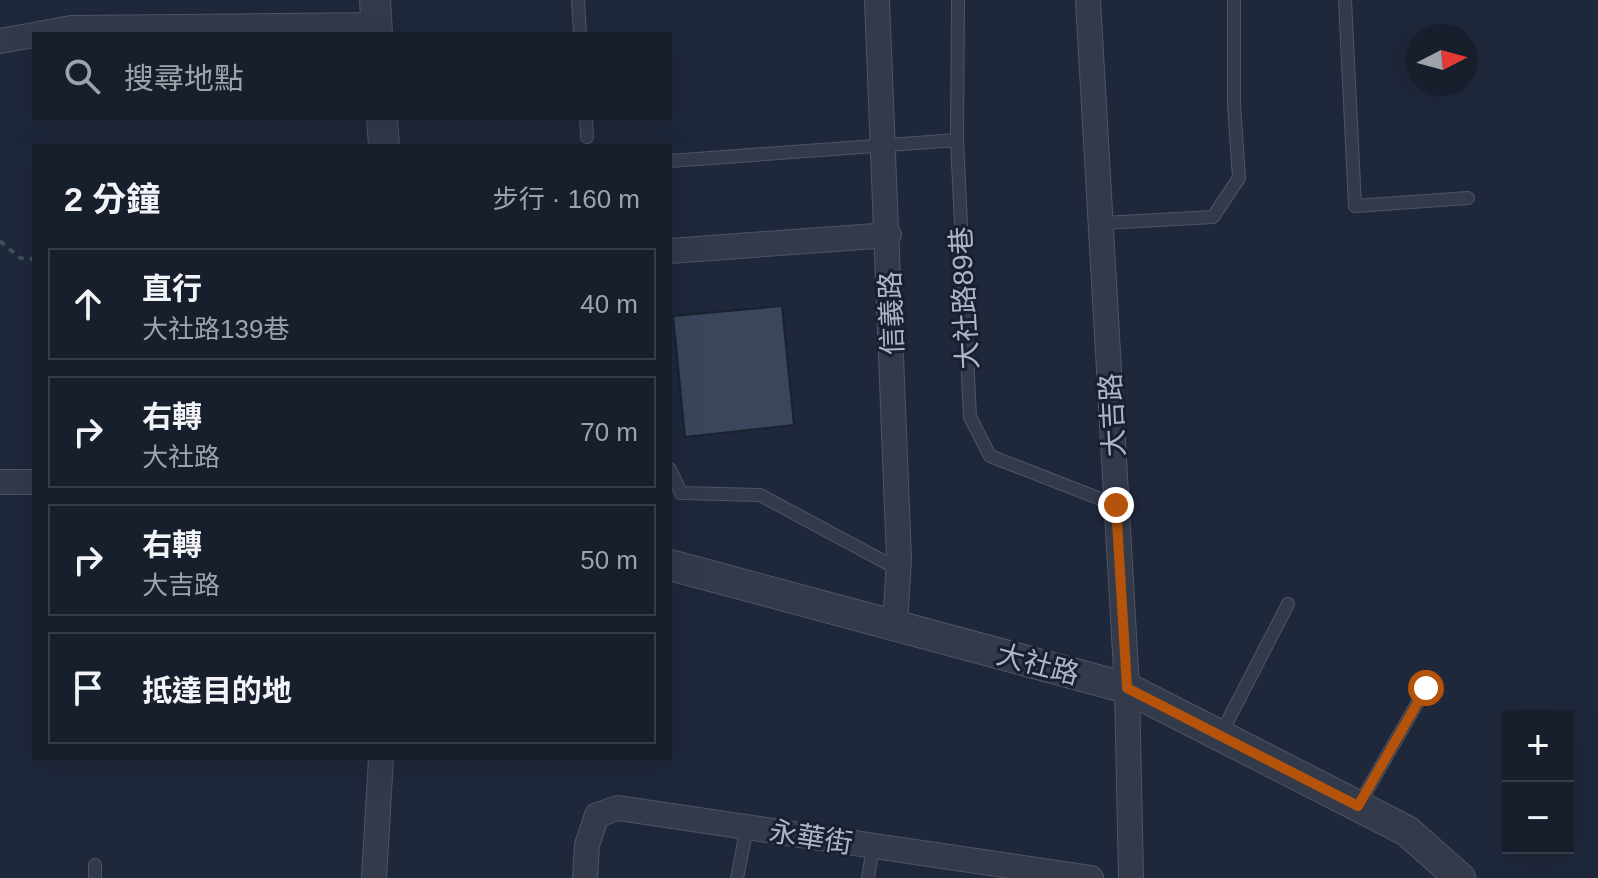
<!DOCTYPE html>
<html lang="zh-TW">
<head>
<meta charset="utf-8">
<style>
  :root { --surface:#171e2c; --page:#242b38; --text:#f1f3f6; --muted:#9ea2a9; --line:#363c48 }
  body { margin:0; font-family:Helvetica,"Noto Sans TC",sans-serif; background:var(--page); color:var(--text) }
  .controls { position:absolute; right:24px; bottom:24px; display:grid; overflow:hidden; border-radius:0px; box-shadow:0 8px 32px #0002 }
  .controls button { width:72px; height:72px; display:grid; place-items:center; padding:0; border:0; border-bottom:2px solid var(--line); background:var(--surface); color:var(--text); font:40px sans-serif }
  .compass { position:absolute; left:1406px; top:24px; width:72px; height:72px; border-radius:50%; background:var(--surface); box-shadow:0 8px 32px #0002; rotate:84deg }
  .stop { position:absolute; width:24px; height:24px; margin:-18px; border:6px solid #b45309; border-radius:50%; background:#fff }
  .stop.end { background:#b45309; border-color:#fff; box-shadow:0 2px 8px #0008 }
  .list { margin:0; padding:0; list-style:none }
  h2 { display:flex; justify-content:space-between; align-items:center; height:104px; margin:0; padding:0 32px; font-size:34px }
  h2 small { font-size:26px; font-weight:400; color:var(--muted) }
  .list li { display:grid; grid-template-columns:52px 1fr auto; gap:24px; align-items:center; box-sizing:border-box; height:112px; margin:0 16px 16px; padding:0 16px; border:2px solid var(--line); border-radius:0px }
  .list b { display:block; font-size:30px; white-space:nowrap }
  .list p { margin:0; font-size:26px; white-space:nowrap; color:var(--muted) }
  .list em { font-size:26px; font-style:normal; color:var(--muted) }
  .icon { flex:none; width:44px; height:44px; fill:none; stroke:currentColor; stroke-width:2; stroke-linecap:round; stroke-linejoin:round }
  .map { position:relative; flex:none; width:1598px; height:878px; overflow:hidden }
  .search { position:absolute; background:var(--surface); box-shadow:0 8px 32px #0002; left:32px; top:32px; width:640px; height:88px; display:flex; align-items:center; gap:20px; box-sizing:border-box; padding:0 28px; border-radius:0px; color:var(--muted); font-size:30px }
  .panel { position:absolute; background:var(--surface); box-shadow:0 8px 32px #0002; left:32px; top:144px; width:640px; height:616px; border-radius:0px }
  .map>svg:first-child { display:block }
  .building { fill:#3a465b; stroke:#1a2231; stroke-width:2 }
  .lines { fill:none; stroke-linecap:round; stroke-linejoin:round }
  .service-casing { stroke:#4d5565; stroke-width:14 }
  .minor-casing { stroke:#4d5565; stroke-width:26 }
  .tertiary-casing { stroke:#4d5565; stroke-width:32 }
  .path { stroke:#3b5256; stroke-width:4; stroke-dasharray:6 6; stroke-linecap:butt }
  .service { stroke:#333b4b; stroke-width:12 }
  .minor { stroke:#333b4b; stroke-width:24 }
  .tertiary { stroke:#333b4b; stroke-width:30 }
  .route { stroke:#b45309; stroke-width:10 }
  .labels { text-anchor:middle; stroke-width:6; stroke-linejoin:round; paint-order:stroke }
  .street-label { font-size:28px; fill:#adb5c7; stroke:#18202f }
</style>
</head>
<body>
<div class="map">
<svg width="1598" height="878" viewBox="0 0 1598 878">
  <rect width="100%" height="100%" fill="#1f283b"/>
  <path class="building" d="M782 306 794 425 685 437 673 316Z"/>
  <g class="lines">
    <defs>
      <path id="service" d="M578 0 580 34
        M958 0 957 140 970 417 990 456 1116 505
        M1345 0 1355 206 1468 198
        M586 118 587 137
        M670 161 957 140
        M1102 223 1213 217 1239 178 1234 105V0
        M670 469 681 493 760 495 898 569
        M1220 736 1288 604
        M1358 806 1426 688
        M95 878V865
        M737 878 747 827
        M868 878 873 846"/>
      <path id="minor" d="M877 0 899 559 895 625
        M1088 0 1127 688 1131 878
        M38 34 71 28 376 25
        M0 41 34 35
        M670 251 889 235
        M0 482H34
        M374 878 381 758
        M585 878 587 845 597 815 618 808 1091 878"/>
      <path id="tertiary" d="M375 0 377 34
        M382 118 384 146
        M670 565 1127 688 1407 831 1460 878"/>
    </defs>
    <use href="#service" class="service-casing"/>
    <use href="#minor" class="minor-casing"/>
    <use href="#tertiary" class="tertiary-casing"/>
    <path class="path" d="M0 241 20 258 34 259"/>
    <use href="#service" class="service"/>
    <use href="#minor" class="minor"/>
    <use href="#tertiary" class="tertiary"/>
  </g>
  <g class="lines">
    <path class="route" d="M1116 505 1127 688 1358 806 1426 688"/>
  </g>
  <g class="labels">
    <g class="street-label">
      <text transform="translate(964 298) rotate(-93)" y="10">大社路89巷</text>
      <text transform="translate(891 313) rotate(-92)" y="10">信義路</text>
      <text transform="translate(1112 415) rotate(-93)" y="10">大吉路</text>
      <text transform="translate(1038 664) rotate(15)" y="10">大社路</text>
      <text transform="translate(811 837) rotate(9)" y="10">永華街</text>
    </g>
  </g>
</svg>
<div class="controls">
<button>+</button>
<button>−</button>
</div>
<svg class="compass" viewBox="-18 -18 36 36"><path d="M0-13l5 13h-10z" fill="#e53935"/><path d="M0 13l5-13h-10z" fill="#9ea2a9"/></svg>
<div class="stop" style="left:1426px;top:688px"></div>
<div class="stop end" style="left:1116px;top:505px"></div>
<div class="search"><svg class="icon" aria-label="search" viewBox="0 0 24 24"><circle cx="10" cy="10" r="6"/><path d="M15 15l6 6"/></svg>搜尋地點</div>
<section class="panel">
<h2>2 分鐘<small>步行 · 160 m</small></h2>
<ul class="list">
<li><svg class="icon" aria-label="ahead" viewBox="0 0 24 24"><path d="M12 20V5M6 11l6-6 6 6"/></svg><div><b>直行</b><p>大社路139巷</p></div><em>40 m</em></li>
<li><svg class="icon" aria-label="right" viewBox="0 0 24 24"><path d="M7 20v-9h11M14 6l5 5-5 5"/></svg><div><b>右轉</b><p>大社路</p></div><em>70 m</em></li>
<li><svg class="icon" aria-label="right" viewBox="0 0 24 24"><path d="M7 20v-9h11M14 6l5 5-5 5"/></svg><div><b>右轉</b><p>大吉路</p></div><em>50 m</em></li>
<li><svg class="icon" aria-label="arrive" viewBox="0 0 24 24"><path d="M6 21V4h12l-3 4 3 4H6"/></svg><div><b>抵達目的地</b></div></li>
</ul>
</section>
</div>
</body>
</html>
